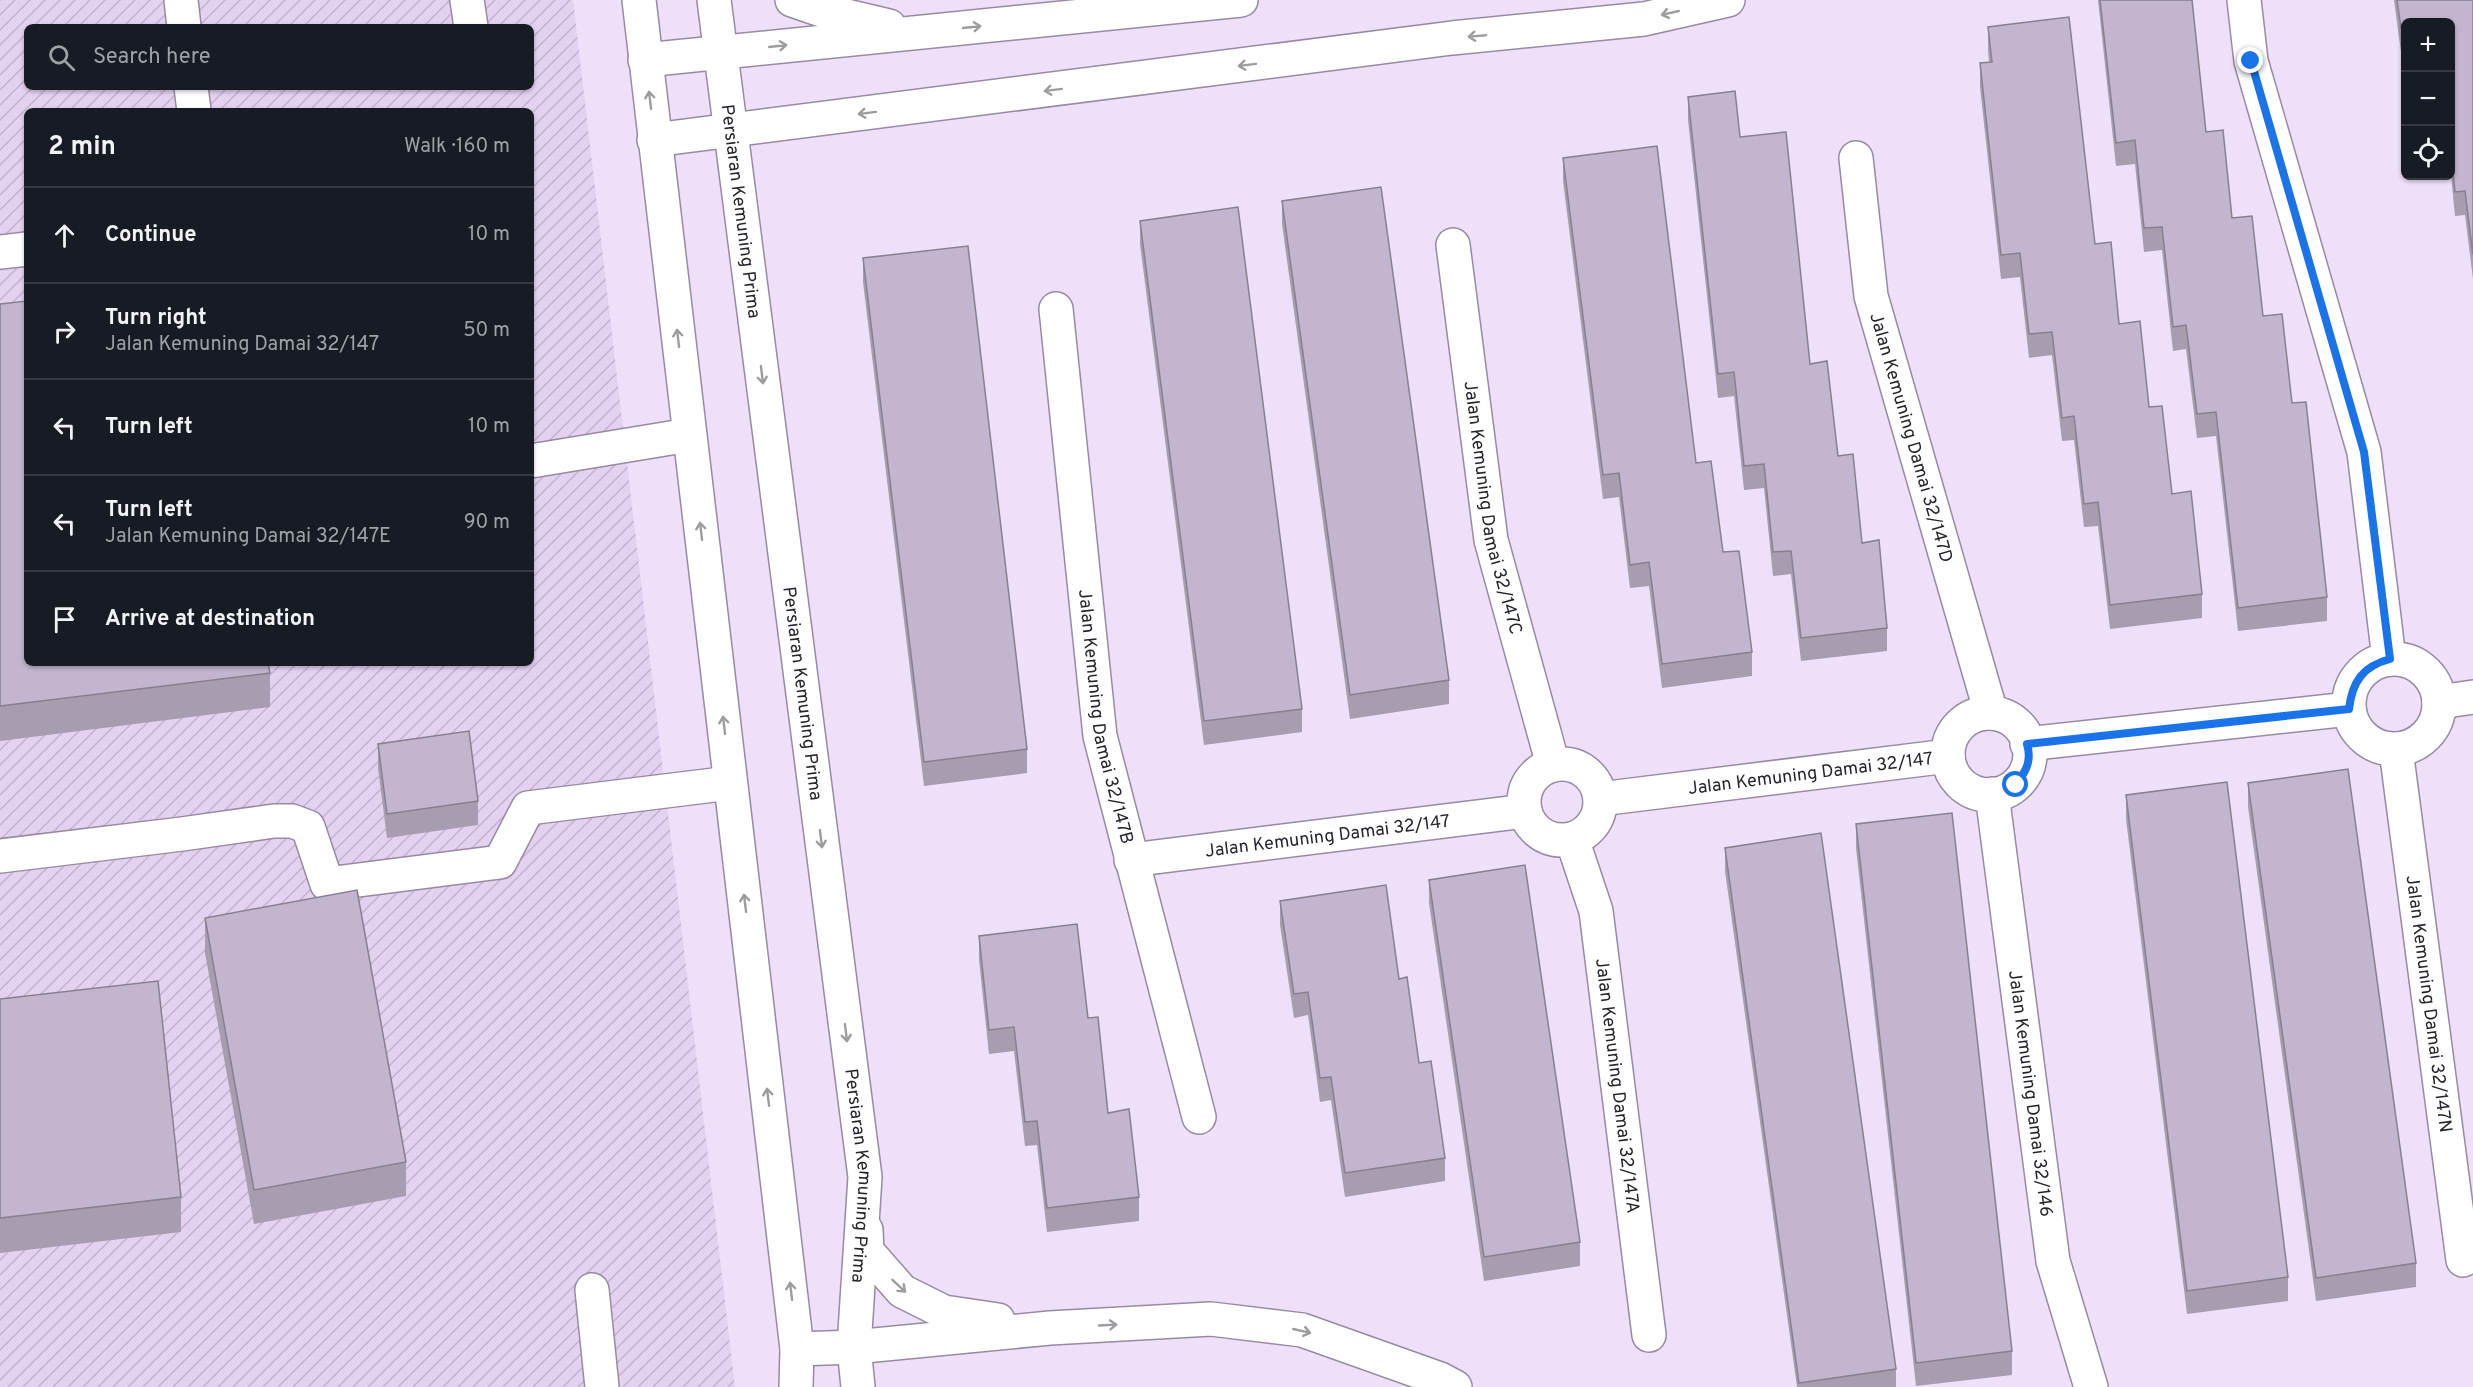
<!DOCTYPE html>
<html lang="en">
<head>
<meta charset="utf-8">
<style>
  :root { --surface:#171b24; --page:#242831; --text:#f1f3f6; --muted:#9ea1a6; --line:#363941 }
  body { margin:0; font-family:Overpass,sans-serif; background:var(--page); color:var(--text) }
  .controls { position:absolute; right:18px; top:18px; display:grid; overflow:hidden; border-radius:9px; box-shadow:0 2px 4px #0004 }
  .controls button { width:54px; height:54px; display:grid; place-items:center; padding:0; border:0; border-bottom:2px solid var(--line); background:var(--surface); color:var(--text); font:30px sans-serif }
  .stop { position:absolute; width:18px; height:18px; margin:-14px; border:4px solid #1a73e8; border-radius:50%; background:#fff }
  .stop.end { background:#1a73e8; border-color:#fff; box-shadow:0 2px 6px #0008 }
  .list { margin:0; padding:0; list-style:none }
  h2 { display:flex; justify-content:space-between; align-items:center; height:78px; margin:0; padding:0 24px; font-size:26px }
  h2 small { font-size:20px; font-weight:400; color:var(--muted) }
  .list li { display:grid; grid-template-columns:39px 1fr auto; gap:18px; align-items:center; box-sizing:border-box; height:96px; padding:0 24px; border-top:2px solid var(--line) }
  .list b { display:block; font-size:22px; white-space:nowrap }
  .list p { margin:0; font-size:20px; white-space:nowrap; color:var(--muted) }
  .list em { font-size:20px; font-style:normal; color:var(--muted) }
  .icon { flex:none; width:33px; height:33px; fill:none; stroke:currentColor; stroke-width:2; stroke-linecap:round; stroke-linejoin:round }
  .map { position:relative; flex:none; width:2473px; height:1387px; overflow:hidden }
  .search { position:absolute; background:var(--surface); box-shadow:0 2px 4px #0004; left:24px; top:24px; width:510px; height:66px; display:flex; align-items:center; gap:15px; box-sizing:border-box; padding:0 21px; border-radius:9px; color:var(--muted); font-size:22px }
  .panel { position:absolute; background:var(--surface); box-shadow:0 2px 4px #0004; left:24px; top:108px; width:510px; height:558px; border-radius:9px }
  .map>svg:first-child { display:block }
  .industrial { fill:url(#industrial-furrows); fill-rule:evenodd }
  .lines { fill:none; stroke-linecap:round; stroke-linejoin:round }
  .minor-casing { stroke:#978aa1; stroke-width:36 }
  .highway-casing { stroke:#978aa1; stroke-width:36 }
  .minor { stroke:#fff; stroke-width:33 }
  .highway { stroke:#fff; stroke-width:33 }
  .wall { fill:#a79cb0 }
  .building { fill:#c2b5cd; stroke:#887f90; stroke-width:1.5 }
  .oneway { stroke:#9e9ca0 }
  .route { stroke:#1a73e8; stroke-width:8 }
  .labels { text-anchor:middle; stroke-width:4.5; stroke-linejoin:round; paint-order:stroke }
  .street-label { font-size:18px; fill:#28232c; stroke:#f8effe }
</style>
</head>
<body>
<div class="map">
<svg width="2473" height="1387" viewBox="0 0 2473 1387">
  <defs>
    <pattern id="industrial-furrows" width="10" height="10" patternUnits="userSpaceOnUse" patternTransform="scale(1.5)"><rect width="10" height="10" fill="#e3d1f0"/><path d="M-1 1l2-2M0 10L10 0M9 11l2-2" fill="none" stroke="#c3b3ce"/></pattern>
  </defs>
  <rect width="100%" height="100%" fill="#ede0f8"/>
  <path class="industrial" d="M0 0H573L735 1387H0ZM27 27H531V87H27ZM27 111H531V663H27Z"/>
  <g class="lines">
    <defs>
      <g id="minor">
        <path d="M181 0 184 27"/>
        <path d="M467 0 471 27"/>
        <path d="M639 0 797 1349 796 1387"/>
        <path id="s1" d="M714 0 865 1177 854 1347 858 1387"/>
        <path d="M2244 0 2251 61 2364 452 2389 659"/>
        <path d="M191 87 194 111"/>
        <path id="s2" d="M1856 158 1871 296 1991 713"/>
        <path id="s3" d="M1453 245 1491 540 1553 765"/>
        <path d="M0 252 27 249"/>
        <path id="s4" d="M1056 309 1100 736 1199 1117"/>
        <path d="M531 461 689 435"/>
        <circle cx="2394" cy="704" r="45"/>
        <path d="M2439 702 2473 697"/>
        <circle cx="1989" cy="754" r="41"/>
        <path d="M2027 744 2349 709"/>
        <path id="s5" d="M2396 750 2463 1260"/>
        <circle cx="1562" cy="802" r="38"/>
        <path id="s6" d="M1992 794 2053 1261 2091 1387"/>
        <path id="s7" d="M1600 799 1948 756"/>
        <path id="s8" d="M1572 839 1596 911 1649 1335"/>
        <path d="M0 856 182 834 274 821H292L308 827 327 884 500 862 528 808 730 783"/>
        <path id="s9" d="M1131 860 1525 811"/>
        <path d="M866 1230 867 1251 902 1291 944 1312 998 1320"/>
        <path d="M592 1290 602 1387"/>
        <path d="M797 1349 854 1347 1050 1328 1211 1319 1302 1330 1440 1379 1455 1387"/>
      </g>
      <path id="highway" d="M792 0 821 10 889 26
        M645 60 1241 0
        M654 140 1452 38 1644 19 1728 0"/>
    </defs>
    <use href="#minor" class="minor-casing"/>
    <use href="#highway" class="highway-casing"/>
    <use href="#minor" class="minor"/>
    <use href="#highway" class="highway"/>
  </g>
  <path class="wall" d="M2098 0H2192L2206 132 2263 316 2292 403 2327 597V621L2238 631 2216 436 2197 438 2186 349 2173 351 2162 250 2144 252 2135 164 2116 166Z
    M2394 0H2473V279L2465 215 2455 216 2451 175V22H2406V51L2401 52Z
    M1988 27 2095 244 2119 324 2149 407 2172 494 2202 594V618L2110 629 2098 526 2084 527 2074 440 2062 441 2052 355 2029 358 2020 277 2001 279 1980 87V63L1989 62 1988 51Z
    M1688 97 1740 137 1810 364 1887 628V651L1801 661 1791 574 1773 576 1764 488 1744 490 1734 396 1718 398 1688 120Z
    M1563 158 1696 463 1752 652V676L1662 688 1649 586 1630 588 1619 497 1603 499 1563 181Z
    M1282 201 1449 680V704L1350 719 1282 224Z
    M1140 221 1302 709V732L1204 745 1140 244Z
    M863 258 1027 749V773L924 786 863 282Z
    M0 304 270 673V707L0 741Z
    M378 744 478 801V825L387 838 378 768Z
    M2248 783 2416 1263V1287L2316 1301 2248 807Z
    M2126 795 2288 1277V1301L2187 1314 2126 819Z
    M1856 824 2012 1351V1375L1916 1386 1856 848Z
    M1725 848 1896 1369V1387H1797L1725 871Z
    M1429 880 1580 1242V1266L1484 1281 1429 903Z
    M1280 901 1399 979 1419 1063 1445 1158V1181L1345 1197 1331 1100 1320 1102 1308 1015 1294 1018 1280 925Z
    M205 918 406 1162V1196L254 1224 205 953Z
    M979 936 1088 1018 1108 1113 1139 1197V1221L1047 1232 1037 1145 1025 1146 1014 1051 989 1054 979 960Z
    M0 999 181 1197V1232L0 1253Z"/>
  <path class="building" d="M2100 0H2192L2206 132 2223 130 2232 218 2252 216 2263 316 2282 314 2292 403 2306 402 2327 597 2238 608 2216 412 2197 414 2186 325 2173 327 2162 227 2144 228 2135 140 2116 143Z
    M2397 0H2473V255L2465 191 2455 192 2451 151V22H2406V27L2401 28Z
    M2069 17 2095 244 2111 242 2119 324 2140 321 2149 407 2162 406 2172 494 2191 491 2202 594 2110 605 2098 502 2084 504 2074 416 2062 418 2052 332 2029 334 2020 253 2001 255 1980 63 1992 62 1988 27Z
    M1735 91 1740 137 1786 132 1810 364 1827 361 1838 456 1853 454 1862 543 1879 540 1887 628 1801 638 1791 551 1773 552 1764 464 1744 466 1734 372 1718 374 1688 97Z
    M1657 146 1696 463 1711 461 1723 552 1739 551 1752 652 1662 664 1649 562 1630 565 1619 473 1603 475 1563 158Z
    M1381 187 1449 680 1350 695 1282 201Z
    M1238 207 1302 709 1204 721 1140 221Z
    M968 246 1027 749 924 762 863 258Z
    M27 301V663H268L270 673 0 706V304Z
    M469 731 478 801 387 814 378 744Z
    M2348 769 2416 1263 2316 1278 2248 783Z
    M2227 782 2288 1277 2187 1291 2126 795Z
    M1952 813 2012 1351 1916 1363 1856 824Z
    M1821 833 1896 1369 1799 1383 1725 848Z
    M1525 865 1580 1242 1484 1257 1429 880Z
    M1386 885 1399 979 1407 977 1419 1063 1431 1061 1445 1158 1345 1173 1331 1077 1320 1078 1308 992 1294 994 1280 901Z
    M357 890 406 1162 254 1190 205 918Z
    M1077 924 1088 1018 1098 1017 1108 1113 1129 1109 1139 1197 1047 1208 1037 1121 1025 1122 1014 1027 989 1030 979 936Z
    M158 981 181 1197 0 1218V999Z"/>
  <defs><path id="oneway-shaft" d="M-6 0H5M1.5-3L5.5 0L1.5 3" fill="none" stroke-width="1.6" stroke-linecap="round" stroke-linejoin="round" transform="scale(1.5)"/></defs>
  <g class="oneway">
    <use href="#oneway-shaft" transform="translate(1670 13) rotate(167)"/>
    <use href="#oneway-shaft" transform="translate(972 27) rotate(-6)"/>
    <use href="#oneway-shaft" transform="translate(1477 36) rotate(175)"/>
    <use href="#oneway-shaft" transform="translate(778 46) rotate(-6)"/>
    <use href="#oneway-shaft" transform="translate(1247 65) rotate(173)"/>
    <use href="#oneway-shaft" transform="translate(1053 90) rotate(173)"/>
    <use href="#oneway-shaft" transform="translate(650 100) rotate(-97)"/>
    <use href="#oneway-shaft" transform="translate(867 113) rotate(173)"/>
    <use href="#oneway-shaft" transform="translate(678 338) rotate(-97)"/>
    <use href="#oneway-shaft" transform="translate(762 375) rotate(83)"/>
    <use href="#oneway-shaft" transform="translate(701 531) rotate(-97)"/>
    <use href="#oneway-shaft" transform="translate(724 725) rotate(-97)"/>
    <use href="#oneway-shaft" transform="translate(821 839) rotate(83)"/>
    <use href="#oneway-shaft" transform="translate(745 903) rotate(-97)"/>
    <use href="#oneway-shaft" transform="translate(846 1033) rotate(83)"/>
    <use href="#oneway-shaft" transform="translate(768 1097) rotate(-97)"/>
    <use href="#oneway-shaft" transform="translate(899 1286) rotate(43)"/>
    <use href="#oneway-shaft" transform="translate(791 1291) rotate(-97)"/>
    <use href="#oneway-shaft" transform="translate(1108 1325) rotate(-3)"/>
    <use href="#oneway-shaft" transform="translate(1302 1331) rotate(13)"/>
  </g>
  <g class="lines">
    <path class="route" d="M2016 785C2026 771 2032 761 2027 744L2349 709C2352 682 2363 666 2390 659L2364 452 2251 61"/>
  </g>
  <g class="labels">
    <g class="street-label">
      <text dy="6" stroke="none"><textPath href="#s1" startOffset="213">Persiaran Kemuning Prima</textPath></text>
      <text dy="6" stroke="none"><textPath href="#s2" startOffset="286">Jalan Kemuning Damai 32/147D</textPath></text>
      <text dy="6" stroke="none"><textPath href="#s3" startOffset="266">Jalan Kemuning Damai 32/147C</textPath></text>
      <text dy="6" stroke="none"><textPath href="#s1" startOffset="699">Persiaran Kemuning Prima</textPath></text>
      <text dy="6" stroke="none"><textPath href="#s4" startOffset="411">Jalan Kemuning Damai 32/147B</textPath></text>
      <text dy="6" stroke="none"><textPath href="#s7" startOffset="212">Jalan Kemuning Damai 32/147</textPath></text>
      <text dy="6" stroke="none"><textPath href="#s9" startOffset="198">Jalan Kemuning Damai 32/147</textPath></text>
      <text dy="6" stroke="none"><textPath href="#s5" startOffset="256">Jalan Kemuning Damai 32/147N</textPath></text>
      <text dy="6" stroke="none"><textPath href="#s8" startOffset="252">Jalan Kemuning Damai 32/147A</textPath></text>
      <text dy="6" stroke="none"><textPath href="#s6" startOffset="302">Jalan Kemuning Damai 32/146</textPath></text>
      <text dy="6" stroke="none"><textPath href="#s1" startOffset="1185">Persiaran Kemuning Prima</textPath></text>
    </g>
  </g>
</svg>
<div class="controls">
<button>+</button>
<button>−</button>
<button><svg class="icon" aria-label="locate" viewBox="0 0 24 24"><circle cx="12" cy="12" r="6"/><path d="M12 2v4M12 18v4M2 12h4M18 12h4"/></svg></button>
</div>
<div class="stop" style="left:2016px;top:785px"></div>
<div class="stop end" style="left:2251px;top:61px"></div>
<div class="search"><svg class="icon" aria-label="search" viewBox="0 0 24 24"><circle cx="10" cy="10" r="6"/><path d="M15 15l6 6"/></svg>Search here</div>
<section class="panel">
<h2>2 min<small>Walk · 160 m</small></h2>
<ul class="list">
<li><svg class="icon" aria-label="ahead" viewBox="0 0 24 24"><path d="M12 20V5M6 11l6-6 6 6"/></svg><div><b>Continue</b></div><em>10 m</em></li>
<li><svg class="icon" aria-label="right" viewBox="0 0 24 24"><path d="M7 20v-9h11M14 6l5 5-5 5"/></svg><div><b>Turn right</b><p>Jalan Kemuning Damai 32/147</p></div><em>50 m</em></li>
<li><svg class="icon" aria-label="left" viewBox="0 0 24 24"><path d="M17 20v-9H6M10 6l-5 5 5 5"/></svg><div><b>Turn left</b></div><em>10 m</em></li>
<li><svg class="icon" aria-label="left" viewBox="0 0 24 24"><path d="M17 20v-9H6M10 6l-5 5 5 5"/></svg><div><b>Turn left</b><p>Jalan Kemuning Damai 32/147E</p></div><em>90 m</em></li>
<li><svg class="icon" aria-label="arrive" viewBox="0 0 24 24"><path d="M6 21V4h12l-3 4 3 4H6"/></svg><div><b>Arrive at destination</b></div></li>
</ul>
</section>
</div>
</body>
</html>
